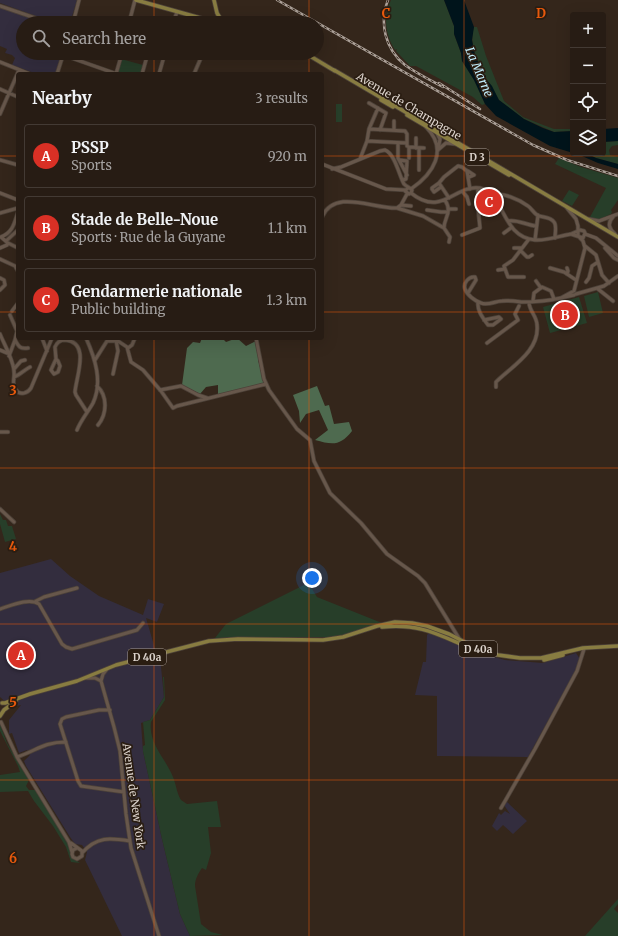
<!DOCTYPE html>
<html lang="en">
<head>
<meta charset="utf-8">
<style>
  :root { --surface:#271c14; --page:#2f251d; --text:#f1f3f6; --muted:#a4a1a0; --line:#433a34; --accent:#d93025 }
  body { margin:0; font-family:Merriweather,serif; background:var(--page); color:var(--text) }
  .controls { position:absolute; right:12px; top:12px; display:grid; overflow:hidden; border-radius:4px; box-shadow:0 4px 16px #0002 }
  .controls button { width:36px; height:36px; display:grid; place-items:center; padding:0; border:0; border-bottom:1px solid var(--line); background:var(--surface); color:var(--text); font:20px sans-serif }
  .you { position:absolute; left:312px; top:578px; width:14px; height:14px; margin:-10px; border:3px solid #fff; border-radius:50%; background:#1a73e8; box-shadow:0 0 0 6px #1a73e833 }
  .badge { display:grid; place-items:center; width:26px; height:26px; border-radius:50%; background:var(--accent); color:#fff; font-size:13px; font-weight:700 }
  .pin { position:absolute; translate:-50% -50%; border:2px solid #fff; box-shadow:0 1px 4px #0006 }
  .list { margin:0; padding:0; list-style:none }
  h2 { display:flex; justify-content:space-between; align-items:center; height:52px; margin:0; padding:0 16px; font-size:17px }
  h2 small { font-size:13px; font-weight:400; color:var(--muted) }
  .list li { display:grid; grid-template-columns:26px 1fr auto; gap:12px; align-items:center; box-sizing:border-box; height:64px; margin:0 8px 8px; padding:0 8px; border:1px solid var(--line); border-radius:4px }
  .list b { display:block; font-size:15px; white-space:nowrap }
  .list p { margin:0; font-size:13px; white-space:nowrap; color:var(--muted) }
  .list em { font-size:13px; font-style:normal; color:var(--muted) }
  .icon { flex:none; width:22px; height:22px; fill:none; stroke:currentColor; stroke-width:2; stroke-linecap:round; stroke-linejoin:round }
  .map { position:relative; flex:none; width:618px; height:936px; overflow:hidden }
  .search { position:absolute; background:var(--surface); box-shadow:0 4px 16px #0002; left:16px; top:16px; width:308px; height:44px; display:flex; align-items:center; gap:10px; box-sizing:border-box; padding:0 14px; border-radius:22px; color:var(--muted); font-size:15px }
  .panel { position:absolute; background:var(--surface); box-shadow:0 4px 16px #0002; left:16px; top:72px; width:308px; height:268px; border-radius:4px }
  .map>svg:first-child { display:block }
  .industrial { fill:#332d3e }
  .green { fill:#273e29 }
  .forest { fill:#4e6a4f }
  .water { fill:#00141b }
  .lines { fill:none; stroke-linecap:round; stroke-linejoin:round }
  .minor-casing { stroke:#4d4239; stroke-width:4.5 }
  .major-casing { stroke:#4d4239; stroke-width:5 }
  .minor { stroke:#67574b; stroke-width:3 }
  .major { stroke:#887c41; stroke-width:3.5 }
  .rail-casing { stroke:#aba098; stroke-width:2.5 }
  .rail { stroke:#2a1d12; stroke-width:1; stroke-dasharray:3; stroke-linecap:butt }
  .grid { fill:none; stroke:#e8590c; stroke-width:1; stroke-opacity:0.55 }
  .labels { text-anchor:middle; stroke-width:3.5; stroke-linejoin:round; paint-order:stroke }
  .shield { fill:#2a1d12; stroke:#a79c94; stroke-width:1 }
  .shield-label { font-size:10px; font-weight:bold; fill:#dcd3cc }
  .street-label { font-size:11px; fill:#dcd3cc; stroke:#2a1d12 }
  .water-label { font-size:12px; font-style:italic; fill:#c1edfc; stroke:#2a1d12 }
  .grid-label { font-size:13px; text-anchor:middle; font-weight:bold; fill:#e8590c; stroke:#2a1d12; stroke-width:3.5; stroke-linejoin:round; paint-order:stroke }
</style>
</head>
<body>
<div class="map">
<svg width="618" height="936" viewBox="0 0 618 936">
  <rect width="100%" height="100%" fill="#34261b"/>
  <path class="industrial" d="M0 0H77L70 23H55L0 3Z
    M0 6 47 23H23V53H62L56 74H37L12 65 15 58 12 55 5 53 7 49 0 46Z
    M51 559 70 576 99 596 143 615 148 599 164 604 157 622 146 618 156 652 160 657 164 697 150 720 141 723 143 751 162 839 180 914 190 936H122L85 860 87 852 82 845 75 844 70 837 26 766 24 761 30 755 28 751 27 750 19 753 12 733 9 734V720L21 705 11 707 0 697V573Z
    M429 633 487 655 505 660 543 663 576 653 580 659 576 670 528 757 437 756V696L415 695 423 662H426L427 635Z
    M506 801 527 821 513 834 503 825 497 831 492 826 499 813 501 815 505 811 510 814 504 805Z"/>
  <path class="green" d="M391 0H444L454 26V34L461 53 462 61 474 80 485 104 482 105 473 97 416 66H410L396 51 397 49 395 50C385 34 383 17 391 0Z
    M474 27H477L486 56 504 101 523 117 538 123 554 129H573V131L554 132 524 119 499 100 486 79C486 75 484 74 482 71 476 57 469 42 474 27Z
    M121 59 143 65 141 74H122L118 72Z
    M336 104H342V122H336Z
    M618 141V145L612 146 609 150 610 155 618 157V164L596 158 586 153H603V142Z
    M559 158 581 167 618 178V200L611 210 612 212 611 214C603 217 599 222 590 217L606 188 555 164Z
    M569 190 579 195 572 206 562 201Z
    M598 292 603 313 589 317 584 296Z
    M579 297 587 323 550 333 543 307Z
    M0 514 3 520H6L8 526H12L16 539 5 542 0 524Z
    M306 584 312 589 317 597 382 623 343 635 327 637H250L215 638 226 624Z
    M18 644 28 664 24 666 14 646Z
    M163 677H164L165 700 151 722C148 743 166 759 173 777 176 784 177 794 181 800L187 804 217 801 221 827H208L211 853 206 870 202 868C198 874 195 879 195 886L201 924 211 932 223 935 190 936 180 914 162 839 143 751V746L145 745 143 722 150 720 164 697Z
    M0 724 7 743 29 780 26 786 29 790H35L69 843 71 849V857L80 863 71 862 66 847 53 826 34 801 28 791 0 792V775L20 772 18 766 0 731Z
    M618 899V904L614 909 618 913V936H585Z"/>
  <path class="forest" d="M202 338H222L226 342 237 338 246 346 256 341 260 359 258 360 260 367H261L264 383 218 395V385L206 387 200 394 182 385 187 348 193 342 200 343Z
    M317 386 325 406 329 405 334 424 349 422 352 431C340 446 333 445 315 440L328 430 319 410 306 414 300 423 299 411 293 395Z"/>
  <path class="water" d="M444 0H464L474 27 472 40 475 55 483 73 486 76V79L492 86 499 100 524 119 543 128 554 132 573 131V153L550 146 496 116 485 104 474 80 462 61 461 53 454 34V26Z
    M618 128V141L603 142V129Z
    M575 153H586L596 158 618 164V169L598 163Z"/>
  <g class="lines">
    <defs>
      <path id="minor" d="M0 6 50 23
        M73 23 79 0
        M129 23 135 0
        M173 23 177 12
        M63 55 117 74
        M0 62 30 74
        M57 74 63 55
        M116 74 122 53
        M142 74 148 53
        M159 74 165 53
        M194 74 203 53
        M0 89 18 97
        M369 103 386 113 380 130
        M0 114 19 70
        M369 129 405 131 407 134V146L409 147V158
        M394 130V121
        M437 133 440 139 438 150
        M367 141 407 143
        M398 143V158L407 175
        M409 147 424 148
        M416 148V138
        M439 149 446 143 455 144
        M360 159 367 141 369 129 378 108
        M0 160 18 165
        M400 160 407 161 406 179 403 180
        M322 164 386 189 405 190
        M332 169 341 167 380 151 385 150C395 154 399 175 404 184 407 187 409 187 412 190L411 193 409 194 405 191 408 188
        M419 170V148
        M468 171 474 175 469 177
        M439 183 432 188V189L434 192 441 187
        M411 189C433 174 449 150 426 127
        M463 192 467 197 469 204
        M0 193 18 200
        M411 193C442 218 455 184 480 188 505 193 501 237 535 240 547 241 559 236 571 234
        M493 196C501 191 520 200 528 206 531 208 533 212 537 215 542 218 550 216 554 222 557 225 555 233 555 238
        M449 198 439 183 444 177 458 166 462 167 467 171 470 189
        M445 200C453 213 444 217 444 228L450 237 449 242
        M401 205 411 206
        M397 208 423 216 444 228
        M567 208 576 219 578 226V236
        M448 209H456
        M427 210 441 212H448
        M0 213 18 208
        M322 217C335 188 373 209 397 208L401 205 407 194
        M613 217C607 223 609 229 615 234
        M589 219 599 221 618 214
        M508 221C517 219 526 225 536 226
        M580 230 584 231 585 233 583 238 571 234Z
        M504 233 512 227
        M585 234 596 238 618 256
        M462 235 480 228 478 208V188
        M1 237C13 232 14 224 18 212
        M1 237 8 243 18 248
        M535 240 538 215
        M6 241 18 230
        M585 246 596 255 602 275 609 283
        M0 248 7 245 8 243
        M514 248H522
        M605 248 614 258 618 260
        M520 250 527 257H529L532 255
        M0 259 15 266 18 271
        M550 268 564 272 576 280
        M498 270 505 269
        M567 274 568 271 567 268
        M524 277H508L504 266 513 260 529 239
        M0 278 4 280 5 285 0 290
        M536 281 541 288
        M586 282 589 278 592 266 598 262
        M598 289 613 301
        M574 291 585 248 583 241 580 238
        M572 292 561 298 574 295
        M468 293 476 280 475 277C469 276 463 283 465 289 467 295 475 301 481 303 488 306 495 301 502 301 508 300 514 301 521 302 534 302 548 301 561 298
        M576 294 604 286 618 276
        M533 301 534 293 542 287 551 291 554 299
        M478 302C477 311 483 318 488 325H493L501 319 499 317 484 320
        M12 311 18 303
        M0 334C4 344 14 361 14 372 15 378 11 385 16 390 20 396 28 393 31 388L52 338
        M42 338 47 351
        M256 338 264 379 269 390 297 429 310 440 314 461 330 493 361 523 387 554 418 576 425 583 460 640
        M15 340C19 347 20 349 28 348
        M487 343 518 320 515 314 519 306
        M55 347C57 342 60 340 65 340 91 342 76 377 75 392L76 395 87 412
        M55 347 56 359 58 361 60 366 58 372 54 374 51 370 56 359
        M128 348 132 345 135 338
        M0 350 7 353
        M9 356 15 340 17 331 10 315
        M95 360 107 341H118L127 347 131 362 143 370 161 391 173 408 177 406 266 384
        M14 369 21 361 25 360
        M113 374 118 351 116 340
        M14 377C20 375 24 370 30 367
        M97 386C108 396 107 414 98 425
        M496 387V382C511 367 540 351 537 325 537 316 529 311 529 302
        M160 390 181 386 198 395 207 398
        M77 430C81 420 88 412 93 403 103 382 95 358 86 338
        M0 432H8
        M0 509 14 522
        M36 601 44 597 77 588
        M0 609C10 606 29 597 39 604L62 644 66 647 72 649 137 630 143 623
        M86 678H95L101 681 103 674 107 669
        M101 681 114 727 120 751 126 814 131 848 159 936
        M110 710H99L66 717 62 719 60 724 78 781 81 786 124 792
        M1 722 17 757 69 842 72 852
        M17 757C36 751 43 742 66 742
        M501 808 535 749 577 671 584 649
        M71 843 82 851V856L77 859 73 857 72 854 73 850 77 848
        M82 853C97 836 110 838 130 841"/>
      <path id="major" d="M136 0 211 21
        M214 0 217 13 220 18
        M211 22 213 19 217 18 221 19 223 23
        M305 53 335 71
        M334 70 618 237
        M381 100 393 107
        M407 115 509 175
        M382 627C423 623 440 636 475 650
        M544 660 563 655
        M2 703H5L30 694 77 681 116 665 209 641 238 639 323 640 343 637 377 626 395 622 412 623 427 626 449 634 484 652 498 655 520 658H541L583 648 618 646
        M0 716 4 710 16 701"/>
    </defs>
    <use href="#minor" class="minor-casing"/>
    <use href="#major" class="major-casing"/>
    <use href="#minor" class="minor"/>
    <use href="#major" class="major"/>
    <defs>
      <path id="rail" d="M277 0 533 145 567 160 618 176
        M388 0C379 23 385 49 405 65 416 73 430 80 443 87
        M439 83 480 109"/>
    </defs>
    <use href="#rail" class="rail-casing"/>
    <use href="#rail" class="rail"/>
  </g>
  <path class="grid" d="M154 0V23M309 0V23M464 0V936M154 53V74M309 53V74M0 156H18M322 156H618M0 312H18M322 312H618M154 338V936M309 338V936M0 468H618M0 624H618M0 780H618"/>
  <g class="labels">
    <g class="shield">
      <rect x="465" y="149" width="24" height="16" rx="3"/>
      <rect x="459" y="641" width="38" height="16" rx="3"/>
      <rect x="128" y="649" width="38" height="16" rx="3"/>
    </g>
    <g class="shield-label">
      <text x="477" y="161">D 3</text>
      <text x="478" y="653">D 40a</text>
      <text x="147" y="661">D 40a</text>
    </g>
    <g class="street-label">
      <text transform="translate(409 106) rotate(31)" y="4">Avenue de Champagne</text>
      <text transform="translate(134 796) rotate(82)" y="4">Avenue de New York</text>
    </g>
    <g class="water-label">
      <text transform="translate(479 72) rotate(67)" y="4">La Marne</text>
    </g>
  </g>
  <g class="grid-label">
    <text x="386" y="18">C</text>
    <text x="541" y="18">D</text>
    <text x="13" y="395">3</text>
    <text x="13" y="551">4</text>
    <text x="13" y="707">5</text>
    <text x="13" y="863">6</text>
  </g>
</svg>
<div class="controls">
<button>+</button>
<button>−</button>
<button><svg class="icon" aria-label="locate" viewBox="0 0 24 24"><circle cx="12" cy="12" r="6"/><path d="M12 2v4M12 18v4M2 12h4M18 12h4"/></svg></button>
<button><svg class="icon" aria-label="layers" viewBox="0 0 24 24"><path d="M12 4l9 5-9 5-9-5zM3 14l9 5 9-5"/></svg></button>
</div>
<div class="you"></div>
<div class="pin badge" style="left:21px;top:655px">A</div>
<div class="pin badge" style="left:565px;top:315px">B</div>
<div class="pin badge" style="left:489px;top:202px">C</div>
<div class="search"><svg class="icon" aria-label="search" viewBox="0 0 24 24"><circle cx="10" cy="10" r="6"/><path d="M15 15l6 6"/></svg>Search here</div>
<section class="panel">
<h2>Nearby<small>3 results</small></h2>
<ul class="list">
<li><span class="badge">A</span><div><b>PSSP</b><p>Sports</p></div><em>920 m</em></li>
<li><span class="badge">B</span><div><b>Stade de Belle-Noue</b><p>Sports · Rue de la Guyane</p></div><em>1.1 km</em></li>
<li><span class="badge">C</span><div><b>Gendarmerie nationale</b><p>Public building</p></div><em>1.3 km</em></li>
</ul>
</section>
</div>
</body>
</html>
